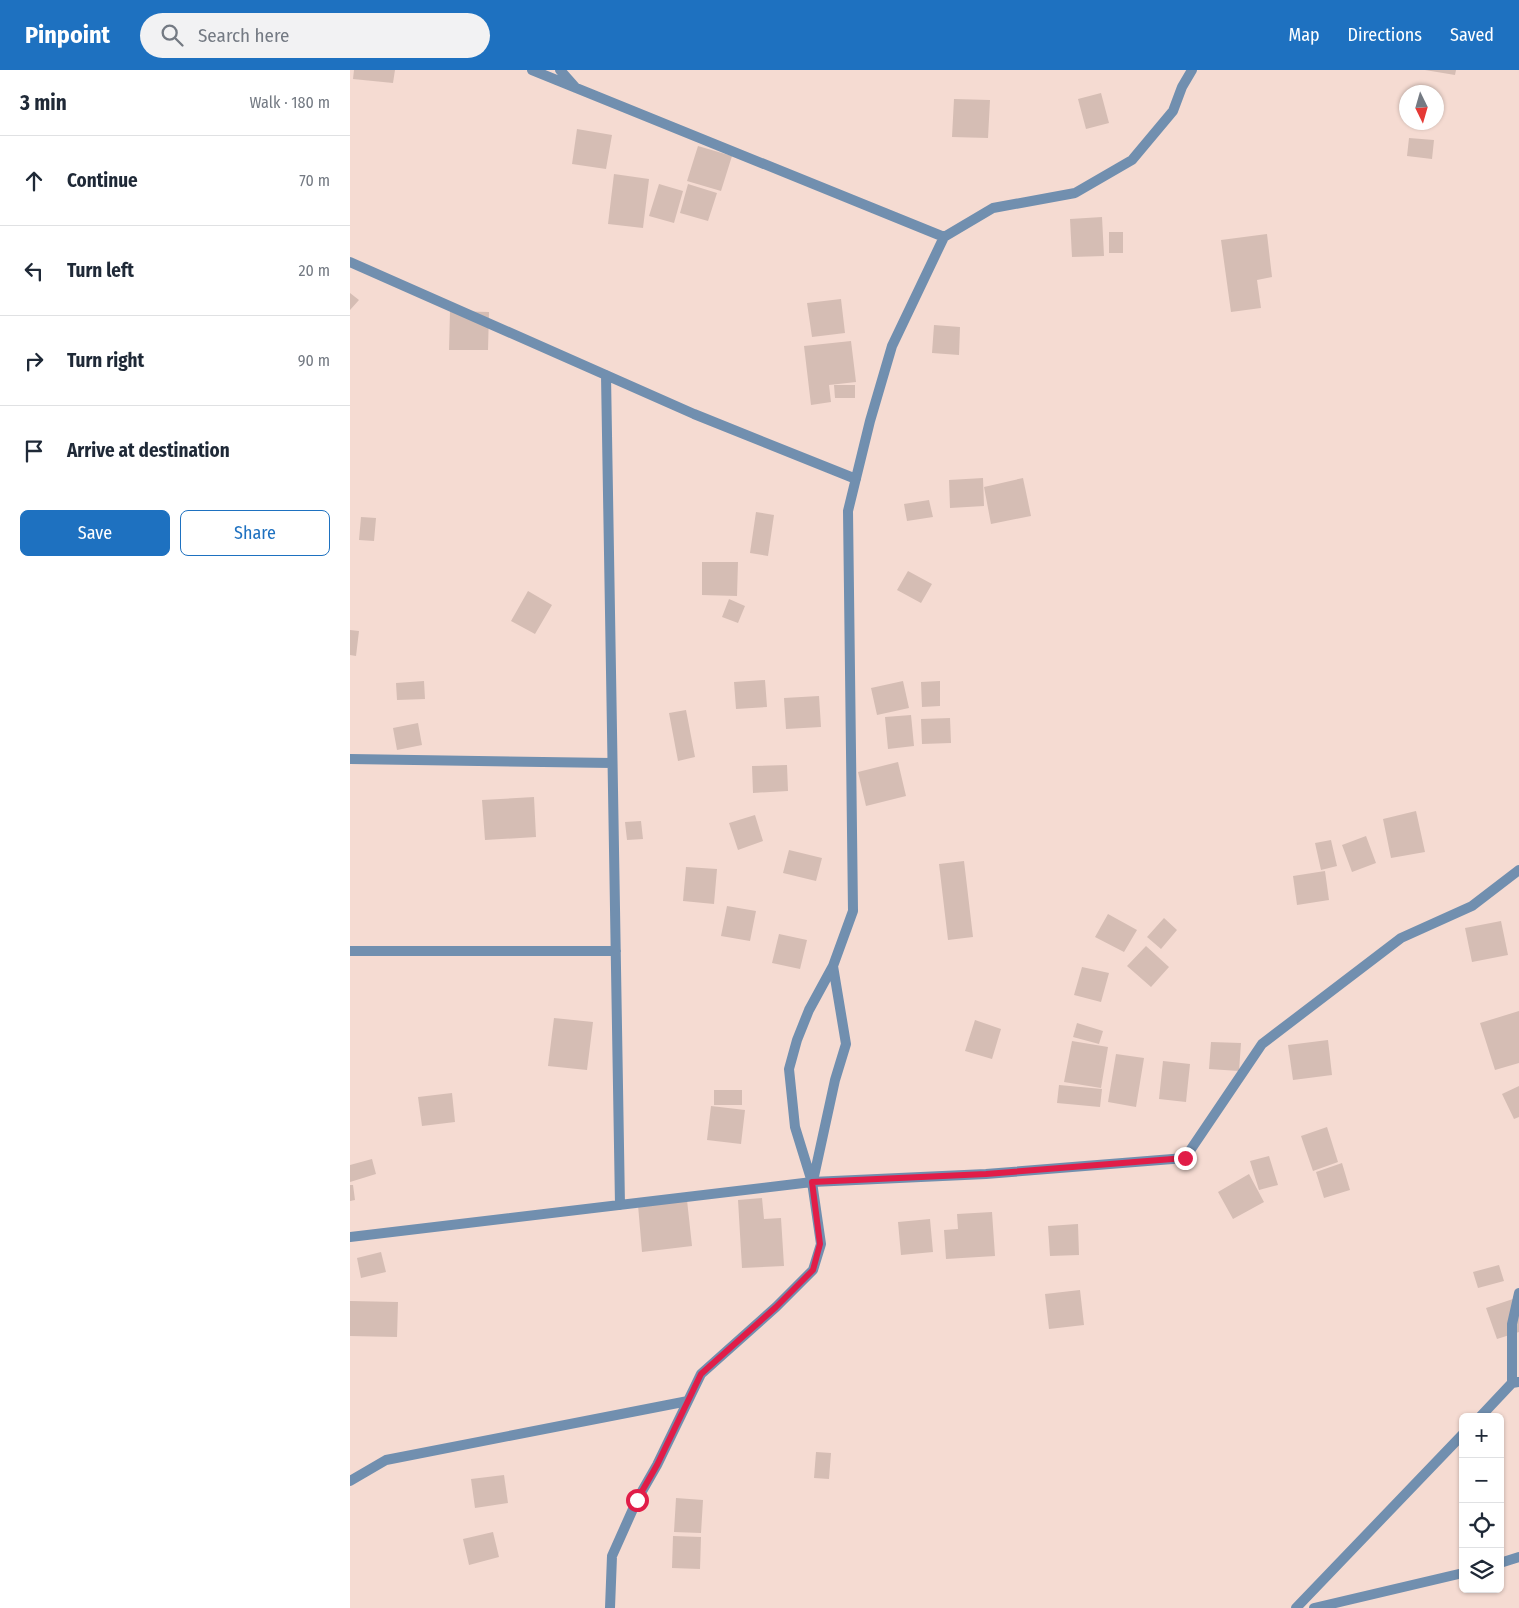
<!DOCTYPE html>
<html lang="en">
<head>
<meta charset="utf-8">
<style>
  :root { --surface:#fff; --page:#f2f2f3; --text:#1f2937; --muted:#747a83; --line:#e0e1e3; --accent:#1e71c0 }
  body { margin:0; font-family:"Fira Sans Condensed",sans-serif; background:var(--page); color:var(--text) }
  .controls { position:absolute; right:15px; bottom:15px; display:grid; overflow:hidden; border-radius:8px; box-shadow:0 1px 4px #0004 }
  .controls button { width:45px; height:45px; display:grid; place-items:center; padding:0; border:0; border-bottom:1px solid var(--line); background:var(--surface); color:var(--text); font:25px sans-serif }
  .compass { position:absolute; left:1049px; top:15px; width:45px; height:45px; border-radius:50%; background:var(--surface); box-shadow:0 1px 4px #0004; rotate:175deg }
  .stop { position:absolute; width:15px; height:15px; margin:-11px; border:4px solid #e11d48; border-radius:50%; background:#fff }
  .stop.end { background:#e11d48; border-color:#fff; box-shadow:0 1px 5px #0008 }
  .list { margin:0; padding:0; list-style:none }
  h2 { display:flex; justify-content:space-between; align-items:center; height:65px; margin:0; padding:0 20px; font-size:21px }
  h2 small { font-size:16px; font-weight:400; color:var(--muted) }
  .list li { display:grid; grid-template-columns:32px 1fr auto; gap:15px; align-items:center; box-sizing:border-box; height:90px; padding:0 20px; border-top:1px solid var(--line) }
  .list b { display:block; font-size:19px; white-space:nowrap }
  .list em { font-size:16px; font-style:normal; color:var(--muted) }
  .actions { display:flex; gap:10px; padding:15px 20px }
  .actions a { flex:1; padding:11px 0; border:1px solid var(--accent); border-radius:8px; text-align:center; font-size:18px; color:var(--accent) }
  .actions .main { background:var(--accent); color:#fff }
  .icon { flex:none; width:28px; height:28px; fill:none; stroke:currentColor; stroke-width:2; stroke-linecap:round; stroke-linejoin:round }
  .map { position:relative; flex:none; width:1169px; height:1538px; overflow:hidden }
  header { display:flex; align-items:center; gap:30px; box-sizing:border-box; height:70px; padding:0 25px; background:var(--accent); color:#fff }
  header strong { font-size:24px }
  nav { display:flex; gap:28px; margin-inline-start:auto; font-size:18px }
  .search { width:350px; height:45px; background:var(--page); display:flex; align-items:center; gap:12px; box-sizing:border-box; padding:0 18px; border-radius:28px; color:var(--muted); font-size:19px }
  main { display:flex }
  aside { flex:1; background:var(--surface) }
  .map>svg:first-child { display:block }
  .building { fill:#d5bdb4 }
  .lines { fill:none; stroke-linecap:round; stroke-linejoin:round }
  .minor { stroke:#718faf; stroke-width:10 }
  .route { stroke:#e11d48; stroke-width:6 }
</style>
</head>
<body>
<header>
<strong>Pinpoint</strong>
<div class="search"><svg class="icon" aria-label="search" viewBox="0 0 24 24"><circle cx="10" cy="10" r="6"/><path d="M15 15l6 6"/></svg>Search here</div>
<nav><a>Map</a><a>Directions</a><a>Saved</a></nav>
</header>
<main>
<aside>
<h2>3 min<small>Walk · 180 m</small></h2>
<ul class="list">
<li><svg class="icon" aria-label="ahead" viewBox="0 0 24 24"><path d="M12 20V5M6 11l6-6 6 6"/></svg><div><b>Continue</b></div><em>70 m</em></li>
<li><svg class="icon" aria-label="left" viewBox="0 0 24 24"><path d="M17 20v-9H6M10 6l-5 5 5 5"/></svg><div><b>Turn left</b></div><em>20 m</em></li>
<li><svg class="icon" aria-label="right" viewBox="0 0 24 24"><path d="M7 20v-9h11M14 6l5 5-5 5"/></svg><div><b>Turn right</b></div><em>90 m</em></li>
<li><svg class="icon" aria-label="arrive" viewBox="0 0 24 24"><path d="M6 21V4h12l-3 4 3 4H6"/></svg><div><b>Arrive at destination</b></div></li>
</ul>
<div class="actions"><a class="main">Save</a><a>Share</a></div>
</aside>
<div class="map">
<svg width="1169" height="1538" viewBox="0 0 1169 1538">
  <rect width="100%" height="100%" fill="#f5dbd2"/>
  <path class="building" d="M4 0H45L43 13 3 9Z
    M1075 0H1106L1105 5Z
    M751 23 759 53 736 59 728 29Z
    M604 29 640 30 638 68 602 67Z
    M227 59 262 65 256 99 222 94Z
    M1059 68 1084 70 1082 89 1057 86Z
    M348 76 382 86 371 121 337 111Z
    M264 104 299 109 293 158 258 154Z
    M309 114 333 121 324 153 299 146Z
    M338 114 367 123 358 151 330 143Z
    M752 147 754 186 722 187 720 149Z
    M759 162H773V183H759Z
    M917 164 922 207 907 210 911 238 881 242 871 170Z
    M0 223 9 230 0 240Z
    M491 229 495 263 462 267 457 233Z
    M100 241 139 242 138 280H99Z
    M584 255 610 257 609 285 582 283Z
    M501 271 506 312 479 315 481 332 461 335 454 276Z
    M484 315H505V328H485Z
    M633 408 634 436 600 438 599 410Z
    M673 408 681 446 641 454 634 417Z
    M579 430 583 447 557 451 554 434Z
    M406 442 424 445 418 486 400 483Z
    M11 447 26 448 24 471 9 470Z
    M352 492H388L387 526 352 525Z
    M558 501 582 514 571 533 547 520Z
    M178 521 202 535 185 564 161 551Z
    M379 529 395 536 388 553 372 547Z
    M0 560 9 561 6 586 0 585Z
    M415 610 417 637 386 639 384 612Z
    M74 611 75 629 47 630 46 613Z
    M553 611 559 638 527 645 521 618Z
    M590 611V636L572 637 571 612Z
    M469 626 471 657 436 659 434 628Z
    M336 640 345 687 328 691 319 643Z
    M561 645 564 676 538 679 535 647Z
    M600 648 601 673 572 674 571 649Z
    M68 653 72 675 47 680 43 658Z
    M548 692 556 726 516 736 508 702Z
    M437 695 438 721 403 723 402 696Z
    M184 727 186 767 135 770 132 730Z
    M1066 741 1075 782 1041 788 1033 749Z
    M405 745 413 771 388 780 379 753Z
    M291 751 293 769 277 770 275 752Z
    M1016 766 1026 793 1002 802 992 775Z
    M981 770 987 796 971 800 965 773Z
    M439 780 472 788 466 811 433 803Z
    M614 791 623 867 598 870 589 794Z
    M336 797 367 799 364 834 333 831Z
    M975 801 979 830 947 835 943 806Z
    M377 836 406 841 400 871 371 866Z
    M758 844 787 860 774 882 745 867Z
    M814 848 827 860 811 879 797 867Z
    M1151 851 1158 885 1122 892 1115 858Z
    M429 864 457 870 450 899 422 893Z
    M796 876 819 897 801 917 777 896Z
    M732 897 759 903 751 932 724 925Z
    M1169 941V993L1145 1000 1130 953Z
    M204 948 243 952 237 1000 198 996Z
    M625 950 651 959 642 989 615 981Z
    M727 953 753 961 749 974 723 967Z
    M978 970 982 1005 943 1010 938 975Z
    M722 971 758 977 751 1018 714 1012Z
    M861 972 891 973 889 1001 859 999Z
    M766 984 794 988 786 1037 758 1032Z
    M813 991 840 994 836 1032 809 1029Z
    M709 1015 752 1019 750 1037 707 1033Z
    M1169 1016V1047L1164 1049 1152 1024Z
    M364 1020H392V1035H364Z
    M102 1023 105 1052 72 1056 68 1027Z
    M361 1036 395 1040 391 1074 357 1070Z
    M977 1057 988 1092 963 1101 951 1066Z
    M919 1086 928 1115 909 1120 900 1091Z
    M22 1089 26 1104 0 1112V1095Z
    M992 1093 1000 1120 974 1128 966 1102Z
    M899 1104 914 1132 883 1149 868 1122Z
    M0 1115H3L5 1130 0 1131Z
    M412 1128 414 1149 431 1148 434 1196 392 1198 388 1130Z
    M337 1130 342 1176 292 1182 288 1135Z
    M642 1142 645 1186 596 1189 594 1160 608 1159 607 1144Z
    M580 1149 583 1182 551 1185 548 1152Z
    M728 1154 729 1185 700 1186 698 1156Z
    M31 1182 36 1202 11 1208 7 1188Z
    M1149 1195 1154 1211 1128 1218 1123 1202Z
    M730 1220 734 1255 699 1259 695 1224Z
    M1166 1228 1169 1236V1262L1147 1269 1136 1238Z
    M0 1231 48 1232 47 1267 0 1266Z
    M466 1382 481 1383 479 1409 464 1408Z
    M154 1405 158 1433 125 1438 121 1409Z
    M326 1428 353 1430 351 1463 324 1462Z
    M143 1462 149 1487 119 1495 113 1469Z
    M323 1466 351 1467 350 1499 322 1498Z"/>
  <g class="lines">
    <path class="minor" d="M182 0 594 167
      M210 0 226 18
      M0 192 344 344 506 409
      M256 305 270 1135
      M0 689 262 693
      M0 881H266
      M463 1111 485 1010 496 974 483 896
      M0 1167 462 1112 636 1104 835 1088 912 974 1051 868 1122 836 1169 800
      M1162 1313V1254L1169 1223
      M1130 1347 1162 1313 1168 1312
      M0 1411 36 1390 338 1331
      M1150 1493 1169 1487
      M260 1538 262 1486 287 1430 307 1395 351 1304 426 1237 463 1200 471 1174 462 1112 445 1057 439 999 447 970 459 940 483 896 503 841 498 441 520 351 542 276 594 167 643 138 725 123 782 90 823 41 832 17 842 0
      M946 1538 1113 1364
      M964 1538 1113 1503"/>
  </g>
  <g class="lines">
    <path class="route" d="M287 1430 307 1395 351 1304 426 1237 463 1200 470 1174 462 1112 636 1104 835 1088"/>
  </g>
</svg>
<div class="controls">
<button>+</button>
<button>−</button>
<button><svg class="icon" aria-label="locate" viewBox="0 0 24 24"><circle cx="12" cy="12" r="6"/><path d="M12 2v4M12 18v4M2 12h4M18 12h4"/></svg></button>
<button><svg class="icon" aria-label="layers" viewBox="0 0 24 24"><path d="M12 4l9 5-9 5-9-5zM3 14l9 5 9-5"/></svg></button>
</div>
<svg class="compass" viewBox="-18 -18 36 36"><path d="M0-13l5 13h-10z" fill="#e53935"/><path d="M0 13l5-13h-10z" fill="#747a83"/></svg>
<div class="stop" style="left:287px;top:1430px"></div>
<div class="stop end" style="left:835px;top:1088px"></div>
</div>
</main>
</body>
</html>
